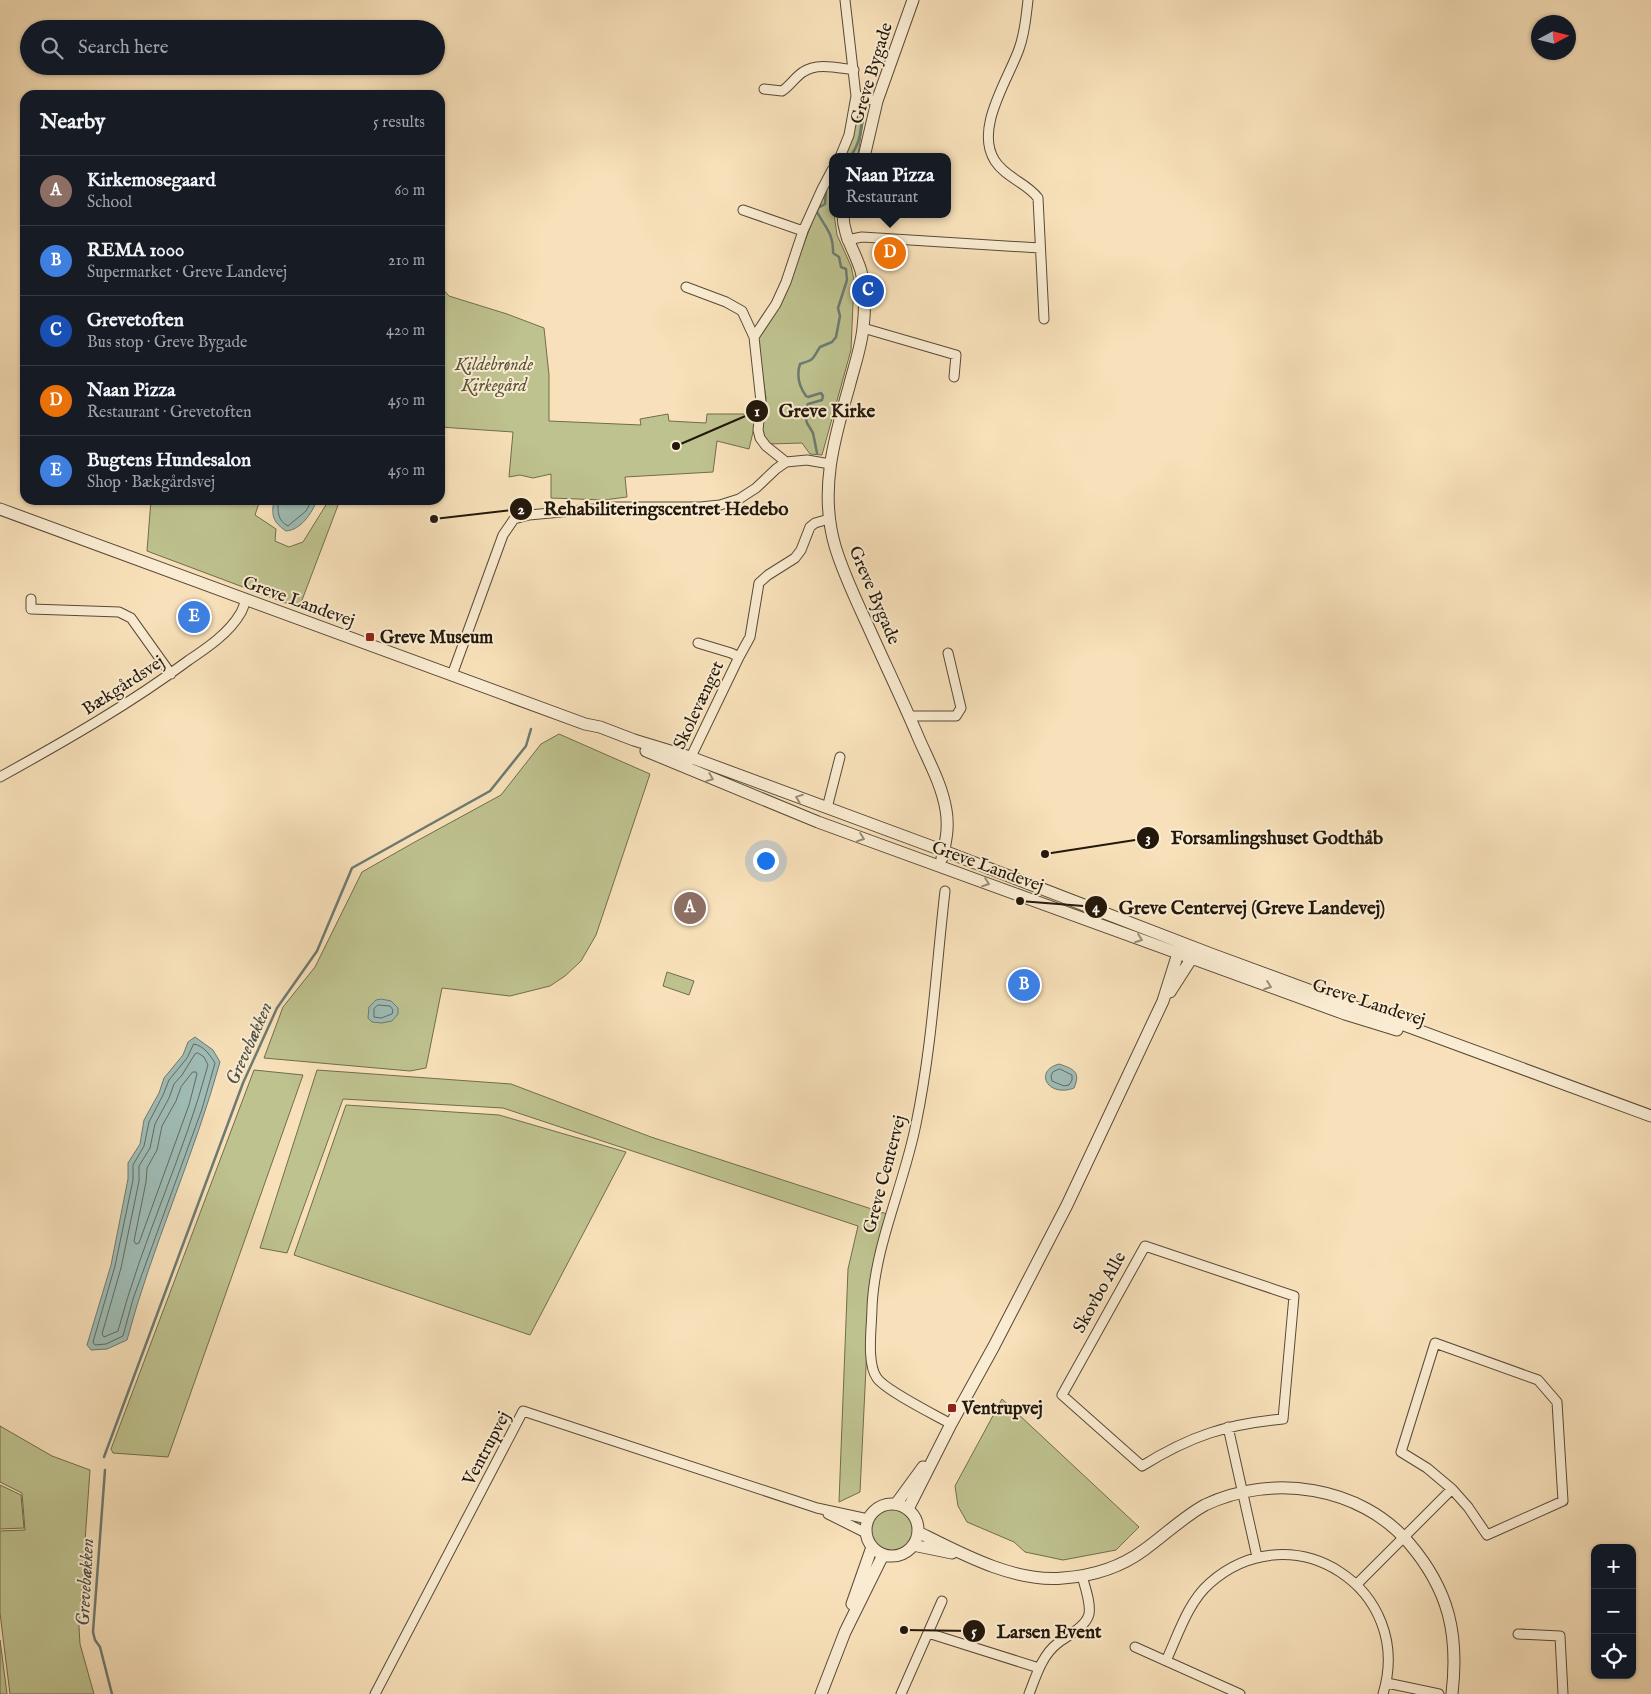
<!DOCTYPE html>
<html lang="en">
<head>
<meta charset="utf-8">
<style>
  :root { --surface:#171b24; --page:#20242c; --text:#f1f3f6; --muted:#9ea1a6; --line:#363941; --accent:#0b8043 }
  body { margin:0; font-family:"IM FELL English",serif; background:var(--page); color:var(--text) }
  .controls { position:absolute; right:15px; bottom:15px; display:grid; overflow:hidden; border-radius:10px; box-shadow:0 1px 4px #0004 }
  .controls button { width:45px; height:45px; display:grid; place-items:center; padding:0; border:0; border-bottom:1px solid var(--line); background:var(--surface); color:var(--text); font:25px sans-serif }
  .compass { position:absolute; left:1531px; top:15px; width:45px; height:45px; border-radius:50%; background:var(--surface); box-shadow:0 1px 4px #0004; rotate:83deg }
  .you { position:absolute; left:765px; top:860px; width:18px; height:18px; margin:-12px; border:4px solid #fff; border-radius:50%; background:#1a73e8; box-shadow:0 0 0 8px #1a73e833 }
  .badge { display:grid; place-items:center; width:32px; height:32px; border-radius:50%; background:var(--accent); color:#fff; font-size:16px; font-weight:700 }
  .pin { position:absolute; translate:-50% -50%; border:2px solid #fff; box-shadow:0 1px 5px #0006 }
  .popup { position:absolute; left:829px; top:153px; width:122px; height:65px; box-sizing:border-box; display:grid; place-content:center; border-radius:10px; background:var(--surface); filter:drop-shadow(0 1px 4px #0005); font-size:16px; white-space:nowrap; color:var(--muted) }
  .popup b { font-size:19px; color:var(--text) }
  .popup::after { content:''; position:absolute; left:50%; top:100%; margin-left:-10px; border:10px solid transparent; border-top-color:var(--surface) }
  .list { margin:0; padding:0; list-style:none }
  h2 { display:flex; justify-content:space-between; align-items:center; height:65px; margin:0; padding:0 20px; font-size:21px }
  h2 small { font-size:16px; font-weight:400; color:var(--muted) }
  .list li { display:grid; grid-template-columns:32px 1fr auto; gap:15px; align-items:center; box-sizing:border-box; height:70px; padding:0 20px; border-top:1px solid var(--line) }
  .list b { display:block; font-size:19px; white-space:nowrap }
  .list p { margin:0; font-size:16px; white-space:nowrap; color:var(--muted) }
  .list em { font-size:16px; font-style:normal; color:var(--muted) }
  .icon { flex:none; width:28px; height:28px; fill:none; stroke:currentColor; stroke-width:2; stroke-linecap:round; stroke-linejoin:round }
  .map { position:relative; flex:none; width:1651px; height:1694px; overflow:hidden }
  .search { position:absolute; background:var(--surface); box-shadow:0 1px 4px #0004; left:20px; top:20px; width:425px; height:55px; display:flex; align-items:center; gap:12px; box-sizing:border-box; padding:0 18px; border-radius:28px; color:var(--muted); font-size:19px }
  .panel { position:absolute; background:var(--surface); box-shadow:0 1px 4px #0004; left:20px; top:90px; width:425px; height:415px; border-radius:15px }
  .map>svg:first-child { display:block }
  .green { fill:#bec28f; stroke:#706d4d }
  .water { fill:#9fbcb6; stroke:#6d7a72 }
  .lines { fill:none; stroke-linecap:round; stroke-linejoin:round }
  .shore { stroke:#616a60; stroke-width:1 }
  .stream { stroke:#6d7a72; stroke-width:2.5 }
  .minor-casing { stroke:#584a37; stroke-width:11 }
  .tertiary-casing { stroke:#584a37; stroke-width:13 }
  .minor { stroke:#faecd2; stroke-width:9 }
  .tertiary { stroke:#faecd2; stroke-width:11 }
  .oneway { stroke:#998d78 }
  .poi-dot { fill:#8f2418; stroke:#faecd2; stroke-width:2 }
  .labels { text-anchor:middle; stroke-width:4; stroke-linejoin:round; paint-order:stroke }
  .street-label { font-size:18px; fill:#23180b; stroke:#faecd2 }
  .park-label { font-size:18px; font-style:italic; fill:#595439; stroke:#faecd2 }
  .poi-label { font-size:18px; font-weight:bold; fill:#23180b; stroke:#faecd2; text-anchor:start }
  .water-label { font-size:19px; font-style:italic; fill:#4e5147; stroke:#faecd2 }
  .leader { fill:none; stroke:#23180b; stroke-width:2 }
  .callout-dot { fill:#23180b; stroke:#faecd2; stroke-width:2 }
  .mark-label { font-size:15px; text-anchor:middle; font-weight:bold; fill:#fff }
  .callout-label { font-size:19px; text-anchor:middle; font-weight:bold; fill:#23180b; stroke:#faecd2; stroke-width:4; stroke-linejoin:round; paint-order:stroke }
</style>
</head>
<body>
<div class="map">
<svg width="1651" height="1694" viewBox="0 0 1651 1694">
  <rect width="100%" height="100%" fill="#f8e1ba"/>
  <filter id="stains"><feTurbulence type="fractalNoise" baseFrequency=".004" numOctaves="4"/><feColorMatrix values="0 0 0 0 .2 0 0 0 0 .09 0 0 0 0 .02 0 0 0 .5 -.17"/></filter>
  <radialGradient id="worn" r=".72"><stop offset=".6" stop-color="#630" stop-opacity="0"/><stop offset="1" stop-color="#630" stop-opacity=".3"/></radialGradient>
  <path class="green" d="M857 110 865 111 858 154 856 157H844L853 138Z
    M832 178V214H834L837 235 851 266 854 280 851 350 822 455 810 454 802 443 769 444 763 437 762 428 766 398 757 338 791 278 819 204Z
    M440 272 444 273 441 287 449 296 507 314 544 328 549 375V421L641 425 640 419 668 414 669 421 706 423 707 414H751L757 415 749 449 717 441 713 472 625 477 627 497 604 500 551 498V474L533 478 520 475 509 477 513 432 440 427Z
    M151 500H260L255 515 276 529 275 541 289 547 303 542 329 500H340L299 608 147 551Z
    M559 734 650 774 596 935 581 961 565 976 550 986 510 996 442 988 426 1068 410 1071 264 1058 283 1007 315 967 362 872 413 843 501 795 541 744Z
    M667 972 694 981 689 995 663 986Z
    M254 1070 303 1075 168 1457 113 1453 111 1449Z
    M317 1070 511 1084 651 1137 887 1214 870 1284 860 1492 839 1502 848 1269 858 1226 503 1108 343 1099 287 1253 260 1248Z
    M346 1105 499 1115 626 1152 530 1335 294 1255Z
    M1002 1399 1139 1527 1116 1550 1063 1560 1025 1552 1014 1542 967 1522 958 1506 955 1486Z
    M0 1426 52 1456 90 1470 79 1627 80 1644 94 1694H10L0 1613V1531L25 1530 22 1493 0 1482Z
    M0 1485 21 1495 24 1528 0 1529Z
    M868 1531a23 23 0 1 1 46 0a23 23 0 1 1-46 0Z
    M0 1640 7 1694H0Z"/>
  <path class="water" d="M274 500H317C312 513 301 530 286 531 273 522 271 516 274 500Z
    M381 999 391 1001 398 1008V1014L392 1021 382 1023 372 1022 368 1018 369 1007 376 1000Z
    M195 1037 213 1050 220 1062C194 1156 152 1246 127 1340L107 1349 91 1350 87 1345 111 1265 128 1179V1163L140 1144 144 1120 159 1093 164 1078 183 1055 188 1042Z
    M1059 1064C1074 1069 1081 1072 1074 1088 1048 1098 1033 1071 1059 1064Z"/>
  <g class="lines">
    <path class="shore" d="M278 500C278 512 277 520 288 526L306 511 312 500
      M378 1005 390 1006 393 1010 392 1014 381 1018 374 1017V1009Z
      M194 1044C204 1046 210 1055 215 1063L202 1109 133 1299 123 1336 106 1344 95 1345 93 1342 115 1266 133 1180V1165L144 1146 149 1122 163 1095 169 1080 187 1058Z
      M198 1053 204 1057 208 1065C184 1155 142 1240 118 1331L104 1337 102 1334 121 1268 139 1181V1166L150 1148 155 1124 169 1098 174 1084 182 1075 195 1054Z
      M1060 1069 1072 1075V1080L1069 1085 1064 1086 1052 1081 1051 1076 1053 1072Z
      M193 1072H196L197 1074 189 1105 139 1243 136 1244 134 1241 146 1182 147 1168 157 1150 162 1126 176 1101 181 1087Z"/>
    <path class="stream" d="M850 157C860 144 861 131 862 115
      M828 186 832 179
      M817 453 813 433 807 423 804 411 808 404 822 400 823 396 821 393 808 397 806 396C799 386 796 376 800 364 816 359 812 359 820 347L832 342 836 337 840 316 838 308 847 280 846 269 841 267 839 257 833 253C834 234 825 227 817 212L818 208 825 204 826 191
      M104 1457 243 1083 277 1008 317 951 352 868 490 791 526 746 531 729
      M105 1470 93 1632 95 1640 100 1647 112 1694"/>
    <defs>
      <path id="minor" d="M845 0 856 96
        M1028 0C1026 17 1025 33 1019 49 1008 80 974 129 995 161 1006 178 1027 183 1038 198L1044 319
        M764 89 782 91C790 86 795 77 803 72 817 62 838 68 854 70
        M840 157 849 135 856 96 877 101
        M743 210 803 231
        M847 240 862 237 1040 248
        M686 287 726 302 742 311 754 337 761 402 758 430 760 438 766 446 786 462
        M863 328 956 355 954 377
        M754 337 776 304 786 282 803 231 822 189 832 170
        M31 599V609L119 612 131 618 171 674
        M698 643 731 653 739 657
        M452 675 503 535 514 519 529 515 615 507H700L720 505 739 499 756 488 776 469 786 462 807 460 830 464
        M909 716H956L961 708 948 653
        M688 763 739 657 750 637 759 583 768 575 795 558 801 550 810 527 815 523 829 519
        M0 777C65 741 130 704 189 660 207 648 229 633 240 614 243 610 244 604 246 600
        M827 808 840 757
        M945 891C936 969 932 1047 916 1124 904 1185 875 1244 872 1307 872 1326 866 1363 877 1378 885 1390 935 1415 951 1424
        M1145 1246 1294 1296 1283 1419C1227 1424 1190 1436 1142 1466L1062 1395Z
        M1228 1427 1257 1557
        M828 1514 866 1533
        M1357 1584 1452 1489 1468 1507 1487 1535 1563 1501 1557 1402 1538 1380 1435 1343 1401 1452 1427 1468 1452 1489
        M928 1633 1039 1668
        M1518 1634 1560 1636 1563 1694
        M1135 1647 1240 1694
        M1166 1661C1178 1635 1188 1602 1210 1583 1293 1510 1415 1589 1383 1694
        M1387 1683 1439 1694
        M375 1694 523 1411 817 1508 868 1519
        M901 1694 942 1601
        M1029 1694C1036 1676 1042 1655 1058 1643 1067 1636 1086 1627 1089 1614 1091 1603 1085 1587 1082 1576"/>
      <path id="tertiary" d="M864 157 877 101 913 0
        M843 214C843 236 855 251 861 271 865 288 865 311 863 328 861 348 854 367 849 387 834 439 819 491 835 546 843 573 856 600 868 626 885 664 903 701 919 739 929 762 942 785 946 810 949 827 946 841 942 858
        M0 509 585 724 600 727 634 740 690 757 944 851 1211 954 1651 1116
        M646 751 818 822 1345 1014 1397 1030
        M1170 992 1195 953
        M866 1530a26 26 0 1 1 52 0a26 26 0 1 1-52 0Z
        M896 1504 923 1467
        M908 1509 951 1424 994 1346 1067 1205 1163 1001 1180 947
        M918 1532C960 1553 1015 1583 1063 1578 1092 1576 1121 1567 1144 1550 1165 1535 1183 1517 1205 1505 1272 1473 1360 1486 1409 1543 1449 1590 1459 1634 1452 1694
        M913 1545 952 1553
        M852 1604 872 1547
        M821 1694 845 1632 883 1555"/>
    </defs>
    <use href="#minor" class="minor-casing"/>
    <use href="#tertiary" class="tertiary-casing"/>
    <use href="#minor" class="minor"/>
    <use href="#tertiary" class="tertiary"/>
  </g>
  <defs><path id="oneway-chevron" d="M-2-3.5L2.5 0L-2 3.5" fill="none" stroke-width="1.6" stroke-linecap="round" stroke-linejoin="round" transform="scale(1.25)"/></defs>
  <g class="oneway">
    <use href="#oneway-chevron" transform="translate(710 778) rotate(22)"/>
    <use href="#oneway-chevron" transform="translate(799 798) rotate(-159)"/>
    <use href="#oneway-chevron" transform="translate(861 838) rotate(20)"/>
    <use href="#oneway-chevron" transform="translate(986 883) rotate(20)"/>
    <use href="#oneway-chevron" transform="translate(1139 939) rotate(20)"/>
    <use href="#oneway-chevron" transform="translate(1268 986) rotate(20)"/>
  </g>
  <g class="poi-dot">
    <rect x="365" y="632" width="10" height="10" rx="2.5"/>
    <rect x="947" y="1403" width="10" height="10" rx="2.5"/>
  </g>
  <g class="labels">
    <g class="street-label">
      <text transform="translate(871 73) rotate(-73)" y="6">Greve Bygade</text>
      <text transform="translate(875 595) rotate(67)" y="6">Greve Bygade</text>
      <text transform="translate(299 601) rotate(20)" y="6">Greve Landevej</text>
      <text transform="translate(123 685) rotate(-33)" y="6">Bækgårdsvej</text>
      <text transform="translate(698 705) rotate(-65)" y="6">Skolevænget</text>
      <text transform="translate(988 866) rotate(20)" y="6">Greve Landevej</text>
      <text transform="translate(1369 1002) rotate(18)" y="6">Greve Landevej</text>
      <text transform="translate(884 1174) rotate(-75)" y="6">Greve Centervej</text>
      <text transform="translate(1099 1292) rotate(-61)" y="6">Skovbo Alle</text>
      <text transform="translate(486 1448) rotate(-62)" y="6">Ventrupvej</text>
    </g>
    <g class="park-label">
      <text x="494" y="370">Kildebrønde<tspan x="494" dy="21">Kirkegård</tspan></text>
    </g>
    <g class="poi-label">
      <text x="380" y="643">Greve Museum</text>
      <text x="962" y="1414">Ventrupvej</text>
    </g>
    <g class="water-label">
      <text transform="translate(248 1043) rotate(-66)" y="7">Grevebækken</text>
      <text transform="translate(84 1582) rotate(-87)" y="7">Grevebækken</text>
    </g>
  </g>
  <path class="leader" d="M676 446L757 411M434 519L521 509M1045 854L1148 838M1020 901L1096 907M904 1630L974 1631"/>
  <g class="callout-dot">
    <circle cx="676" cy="446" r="5"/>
    <circle cx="434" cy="519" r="5"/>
    <circle cx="1045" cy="854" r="5"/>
    <circle cx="1020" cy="901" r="5"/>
    <circle cx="904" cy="1630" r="5"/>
    <circle cx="757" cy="411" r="12"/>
    <circle cx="521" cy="509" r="12"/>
    <circle cx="1148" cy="838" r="12"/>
    <circle cx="1096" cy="907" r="12"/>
    <circle cx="974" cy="1631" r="12"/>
  </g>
  <g class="mark-label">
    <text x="757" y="416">1</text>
    <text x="521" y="514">2</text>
    <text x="1148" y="843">3</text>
    <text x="1096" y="912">4</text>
    <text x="974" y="1636">5</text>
  </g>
  <g class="callout-label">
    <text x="827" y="417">Greve Kirke</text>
    <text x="666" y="515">Rehabiliteringscentret Hedebo</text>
    <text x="1277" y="844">Forsamlingshuset Godthåb</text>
    <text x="1252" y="914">Greve Centervej (Greve Landevej)</text>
    <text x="1049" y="1638">Larsen Event</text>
  </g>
  <rect width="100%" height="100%" filter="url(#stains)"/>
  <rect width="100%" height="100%" fill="url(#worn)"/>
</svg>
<div class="controls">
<button>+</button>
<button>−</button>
<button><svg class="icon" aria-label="locate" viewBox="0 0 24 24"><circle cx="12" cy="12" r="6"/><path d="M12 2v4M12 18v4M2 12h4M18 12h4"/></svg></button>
</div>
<svg class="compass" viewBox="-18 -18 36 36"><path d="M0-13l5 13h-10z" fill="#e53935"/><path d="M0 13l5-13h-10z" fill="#9ea1a6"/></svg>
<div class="you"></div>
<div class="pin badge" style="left:690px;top:908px;background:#8d6e63">A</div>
<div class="pin badge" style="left:1024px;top:985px;background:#3f7fe0">B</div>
<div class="pin badge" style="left:868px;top:291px;background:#1a4fb4">C</div>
<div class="pin badge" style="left:890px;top:253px;background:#e8710a">D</div>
<div class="popup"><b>Naan Pizza</b>Restaurant</div>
<div class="pin badge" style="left:194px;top:617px;background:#3f7fe0">E</div>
<div class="search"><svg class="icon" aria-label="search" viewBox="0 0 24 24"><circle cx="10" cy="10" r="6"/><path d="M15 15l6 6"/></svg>Search here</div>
<section class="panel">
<h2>Nearby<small>5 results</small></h2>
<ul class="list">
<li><span class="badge" style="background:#8d6e63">A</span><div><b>Kirkemosegaard</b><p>School</p></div><em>60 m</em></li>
<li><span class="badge" style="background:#3f7fe0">B</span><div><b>REMA 1000</b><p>Supermarket · Greve Landevej</p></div><em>210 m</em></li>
<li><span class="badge" style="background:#1a4fb4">C</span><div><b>Grevetoften</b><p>Bus stop · Greve Bygade</p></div><em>420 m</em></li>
<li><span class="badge" style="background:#e8710a">D</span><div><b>Naan Pizza</b><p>Restaurant · Grevetoften</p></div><em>450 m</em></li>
<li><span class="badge" style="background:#3f7fe0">E</span><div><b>Bugtens Hundesalon</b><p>Shop · Bækgårdsvej</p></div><em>450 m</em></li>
</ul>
</section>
</div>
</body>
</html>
